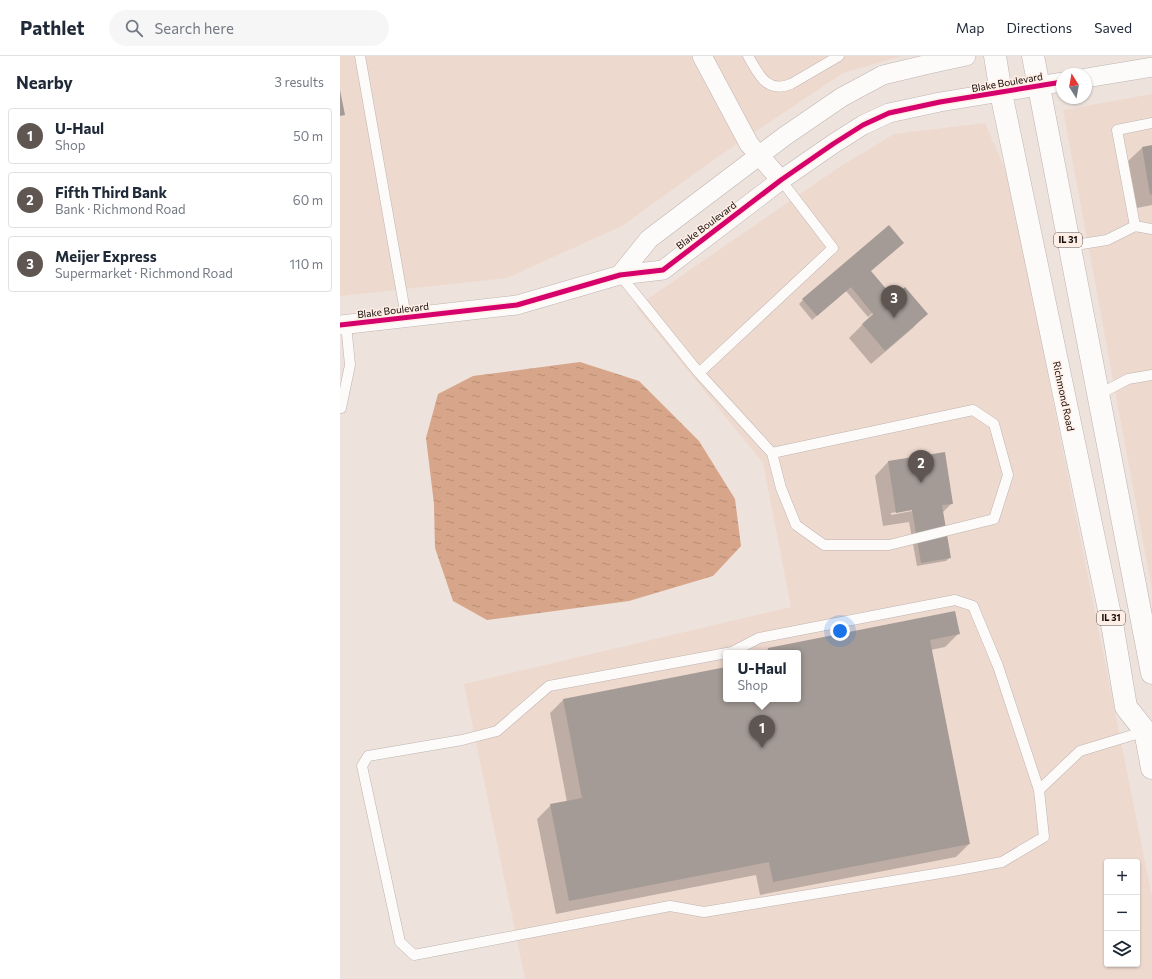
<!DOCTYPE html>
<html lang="en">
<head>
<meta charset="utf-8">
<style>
  :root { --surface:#fff; --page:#f6f6f7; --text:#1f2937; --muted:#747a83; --line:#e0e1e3; --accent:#5f5652 }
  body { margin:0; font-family:Commissioner,sans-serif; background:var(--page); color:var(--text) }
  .controls { position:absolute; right:12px; bottom:12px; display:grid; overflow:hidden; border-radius:4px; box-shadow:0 1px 3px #0004 }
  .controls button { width:36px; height:36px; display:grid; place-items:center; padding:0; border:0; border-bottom:1px solid var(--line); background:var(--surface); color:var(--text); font:20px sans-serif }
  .compass { position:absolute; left:716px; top:12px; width:36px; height:36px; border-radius:50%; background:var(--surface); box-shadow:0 1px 3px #0004; rotate:349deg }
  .you { position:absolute; left:500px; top:575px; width:14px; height:14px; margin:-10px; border:3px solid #fff; border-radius:50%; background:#1a73e8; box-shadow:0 0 0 6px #1a73e833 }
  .badge { display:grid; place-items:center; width:26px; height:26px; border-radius:50%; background:var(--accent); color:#fff; font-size:13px; font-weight:700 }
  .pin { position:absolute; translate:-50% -33px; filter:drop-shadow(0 1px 2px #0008) }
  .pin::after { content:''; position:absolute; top:21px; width:14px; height:12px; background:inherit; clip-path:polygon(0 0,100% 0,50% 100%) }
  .popup { position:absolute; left:383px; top:594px; width:78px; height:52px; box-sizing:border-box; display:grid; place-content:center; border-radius:4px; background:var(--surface); filter:drop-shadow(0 1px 3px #0005); font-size:13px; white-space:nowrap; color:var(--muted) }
  .popup b { font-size:15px; color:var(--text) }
  .popup::after { content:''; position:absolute; left:50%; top:100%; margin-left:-8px; border:8px solid transparent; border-top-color:var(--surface) }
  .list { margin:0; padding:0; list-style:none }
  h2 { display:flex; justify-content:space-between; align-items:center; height:52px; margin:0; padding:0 16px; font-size:17px }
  h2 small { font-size:13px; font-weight:400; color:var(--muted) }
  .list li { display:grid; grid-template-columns:26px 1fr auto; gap:12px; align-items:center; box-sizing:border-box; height:56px; margin:0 8px 8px; padding:0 8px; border:1px solid var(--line); border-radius:4px }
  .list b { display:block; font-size:15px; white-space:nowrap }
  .list p { margin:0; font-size:13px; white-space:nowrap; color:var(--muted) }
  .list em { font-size:13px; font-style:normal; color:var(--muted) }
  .icon { flex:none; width:22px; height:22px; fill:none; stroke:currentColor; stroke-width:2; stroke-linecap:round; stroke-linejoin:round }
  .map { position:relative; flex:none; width:812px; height:923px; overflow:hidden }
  header { display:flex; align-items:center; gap:24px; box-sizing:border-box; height:56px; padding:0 20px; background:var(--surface); border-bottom:1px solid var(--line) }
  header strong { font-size:19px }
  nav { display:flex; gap:22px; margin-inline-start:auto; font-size:14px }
  .search { width:280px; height:36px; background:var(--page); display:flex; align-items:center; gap:10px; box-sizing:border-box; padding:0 14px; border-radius:22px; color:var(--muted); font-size:15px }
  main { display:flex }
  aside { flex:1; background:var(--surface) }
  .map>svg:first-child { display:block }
  .built { fill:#eed9ce; fill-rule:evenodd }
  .water { fill:url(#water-ripples) }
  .shadow { fill:#0003; fill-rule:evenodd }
  .building { fill:#a49b96 }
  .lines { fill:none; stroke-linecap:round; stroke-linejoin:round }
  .lane-casing { stroke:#beb4af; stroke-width:11 }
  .street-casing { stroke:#beb4af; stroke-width:20 }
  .primary-casing { stroke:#beb4af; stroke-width:23 }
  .lane { stroke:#fcfbfa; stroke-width:10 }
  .street { stroke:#fcfbfa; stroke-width:19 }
  .primary { stroke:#fcfbfa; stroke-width:22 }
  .cycleway-casing { stroke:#ffeee5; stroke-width:8 }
  .cycleway { stroke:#d6006c; stroke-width:5 }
  .labels { text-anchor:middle; stroke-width:3; stroke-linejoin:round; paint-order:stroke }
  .shield { fill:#ffeee5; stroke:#594f4a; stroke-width:1 }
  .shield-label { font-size:9px; font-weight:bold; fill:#120b08 }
  .street-label { font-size:10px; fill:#120b08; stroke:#ffeee5 }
</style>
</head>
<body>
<header>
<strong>Pathlet</strong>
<div class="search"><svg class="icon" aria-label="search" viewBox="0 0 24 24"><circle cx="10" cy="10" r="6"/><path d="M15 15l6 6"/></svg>Search here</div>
<nav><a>Map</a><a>Directions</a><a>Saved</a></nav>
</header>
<main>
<aside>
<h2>Nearby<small>3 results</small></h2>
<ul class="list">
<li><span class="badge">1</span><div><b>U-Haul</b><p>Shop</p></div><em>50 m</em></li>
<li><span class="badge">2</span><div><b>Fifth Third Bank</b><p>Bank · Richmond Road</p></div><em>60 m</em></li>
<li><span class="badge">3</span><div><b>Meijer Express</b><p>Supermarket · Richmond Road</p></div><em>110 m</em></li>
</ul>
</aside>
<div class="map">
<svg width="812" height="923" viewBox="0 0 812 923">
  <defs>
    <pattern id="water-ripples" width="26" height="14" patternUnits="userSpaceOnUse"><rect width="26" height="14" fill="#d7a589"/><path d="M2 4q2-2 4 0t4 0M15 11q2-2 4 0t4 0" fill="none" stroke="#b88d75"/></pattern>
  </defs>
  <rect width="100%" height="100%" fill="#eee2dc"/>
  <path class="built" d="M0 0H562L503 17 382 98 282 170 167 222 0 240Z
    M812 38V534L723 54Z
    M645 67 668 120 812 841V923H185L124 628 451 551 423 407 296 251 498 112 554 78ZM386 597H458V643H386ZM767 806H797V908H767Z"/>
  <path class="water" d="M240 306 299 325 359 385 395 443 401 490 373 520 289 545 147 564 113 545 95 492 94 448 86 382 98 338 133 320Z"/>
  <path class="shadow" d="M812 90V149L797 152 788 105 802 92Z
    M530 215 547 245 528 261 506 235 472 264 459 248 463 244Z
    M565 233 586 258 573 272 531 308 509 282 522 269Z
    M604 397 612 447 602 457 610 501 606 505 577 510 569 466 543 470 535 420 548 406ZM575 453 572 455 551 459V457Z
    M618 578 605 591 591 594 629 788 616 801 420 839 416 819 216 858 197 763 211 749 227 746 210 657 223 644 386 612V643H458V597H424L428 593Z"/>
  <path class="building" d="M0 34 5 59 0 60Z
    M812 89V138L810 139 802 91Z
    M549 169 564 187 531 215 553 241 565 231 588 258 545 295 522 268 533 258 511 231 477 260 462 243Z
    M605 396 613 448 602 449 611 502 581 507 572 454 556 457 548 405Z
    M615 555 620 578 590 584 630 788 433 826 429 806 229 845 210 748 242 742 223 643 386 611V643H458V597H429L428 592Z"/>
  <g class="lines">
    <defs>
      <path id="lane" d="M20 0 66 261
        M408 0C419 18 426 38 451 28L499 0
        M795 170 777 74 812 67
        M729 190 767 184 795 170 812 173
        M280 219 359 317
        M758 339 788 323 812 319
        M0 352H1L10 309 6 268
        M432 397 633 354 654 368 668 419 654 463 549 489H484L456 469 441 432 432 397 359 317 493 192 441 124
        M699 734 658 610 633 550 615 544 419 582 392 596 209 630 157 675 122 684 28 700 22 710 60 886 74 899 330 850 364 856 613 815 662 806 704 781 699 734 740 695 806 675"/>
      <path id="street" d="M362 0 409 88 441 124
        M746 22 812 11
        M280 219 309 183 445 80 502 41 543 19 589 8 626 0
        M0 269 177 249 280 219 323 214 441 124 493 88 523 69 549 57 600 46 722 26"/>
      <path id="primary" d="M655 0 661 37 773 573 786 651 805 675 812 712
        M693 0 812 617"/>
    </defs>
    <use href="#lane" class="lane-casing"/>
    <use href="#street" class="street-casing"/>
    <use href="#primary" class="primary-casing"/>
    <use href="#lane" class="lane"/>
    <use href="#street" class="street"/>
    <use href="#primary" class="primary"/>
    <defs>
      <path id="cycleway" d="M0 269 177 249 280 219 323 214 441 124 493 88 523 69 549 57 600 46 722 26"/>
    </defs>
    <use href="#cycleway" class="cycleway-casing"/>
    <use href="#cycleway" class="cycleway"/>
  </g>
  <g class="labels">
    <g class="shield">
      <rect x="714" y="177" width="28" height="14" rx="3"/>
      <rect x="757" y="555" width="28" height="14" rx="3"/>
    </g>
    <g class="shield-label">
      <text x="728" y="187">IL 31</text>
      <text x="771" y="565">IL 31</text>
    </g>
    <g class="street-label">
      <text transform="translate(667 26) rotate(-10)" y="4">Blake Boulevard</text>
      <text transform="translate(366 169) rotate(-37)" y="4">Blake Boulevard</text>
      <text transform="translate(53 254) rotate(-7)" y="4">Blake Boulevard</text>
      <text transform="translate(724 340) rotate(78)" y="4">Richmond Road</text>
    </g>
  </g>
</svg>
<div class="controls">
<button>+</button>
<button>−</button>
<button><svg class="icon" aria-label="layers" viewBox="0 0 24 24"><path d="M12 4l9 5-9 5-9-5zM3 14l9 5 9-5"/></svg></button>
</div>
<svg class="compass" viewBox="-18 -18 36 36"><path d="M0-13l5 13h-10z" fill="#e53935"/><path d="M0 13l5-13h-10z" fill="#747a83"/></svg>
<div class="you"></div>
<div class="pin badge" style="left:422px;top:692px">1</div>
<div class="popup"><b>U-Haul</b>Shop</div>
<div class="pin badge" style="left:581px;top:427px">2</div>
<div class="pin badge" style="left:554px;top:262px">3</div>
</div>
</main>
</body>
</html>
